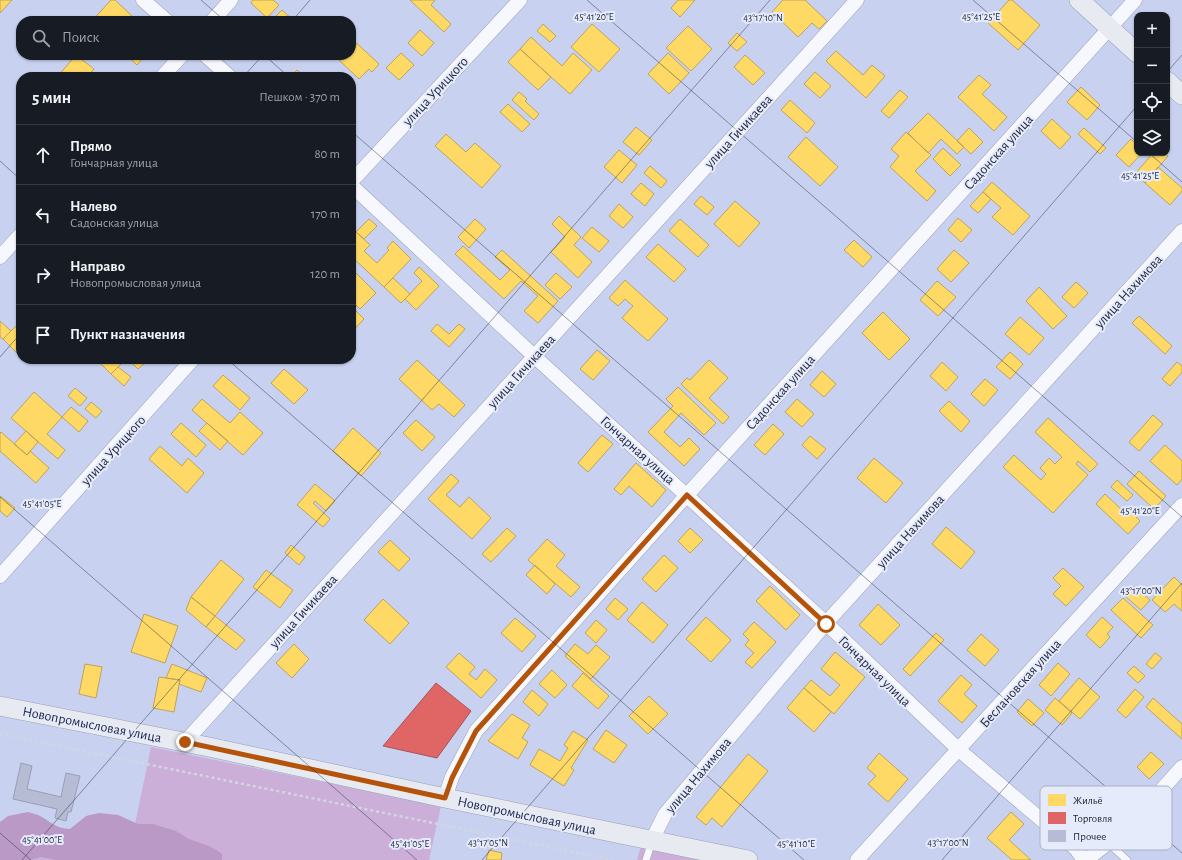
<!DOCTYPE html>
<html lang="ru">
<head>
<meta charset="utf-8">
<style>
  :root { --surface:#171b24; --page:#242831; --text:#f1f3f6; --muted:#9ea1a6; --line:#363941 }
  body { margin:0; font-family:"Alegreya Sans",sans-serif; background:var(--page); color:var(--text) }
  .controls { position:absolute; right:12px; top:12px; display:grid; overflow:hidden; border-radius:8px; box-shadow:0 1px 3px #0004 }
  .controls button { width:36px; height:36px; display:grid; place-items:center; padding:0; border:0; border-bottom:1px solid var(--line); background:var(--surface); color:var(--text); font:20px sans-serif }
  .stop { position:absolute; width:12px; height:12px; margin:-9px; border:3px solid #b45309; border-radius:50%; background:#fff }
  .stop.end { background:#b45309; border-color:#fff; box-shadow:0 1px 4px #0008 }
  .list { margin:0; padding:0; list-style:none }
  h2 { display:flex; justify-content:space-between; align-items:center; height:52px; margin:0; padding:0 16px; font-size:17px }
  h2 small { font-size:13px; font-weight:400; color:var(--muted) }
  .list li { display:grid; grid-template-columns:26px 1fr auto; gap:12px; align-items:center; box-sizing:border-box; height:60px; padding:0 16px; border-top:1px solid var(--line) }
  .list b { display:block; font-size:15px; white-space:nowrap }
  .list p { margin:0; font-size:13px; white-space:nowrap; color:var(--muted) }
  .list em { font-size:13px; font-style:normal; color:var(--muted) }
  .icon { flex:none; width:22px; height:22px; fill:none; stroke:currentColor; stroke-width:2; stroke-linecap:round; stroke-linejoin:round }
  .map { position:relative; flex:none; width:1182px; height:860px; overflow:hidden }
  .search { position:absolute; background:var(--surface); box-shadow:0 1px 3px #0004; left:16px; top:16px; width:340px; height:44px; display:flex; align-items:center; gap:10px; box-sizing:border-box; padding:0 14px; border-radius:16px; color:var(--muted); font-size:15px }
  .panel { position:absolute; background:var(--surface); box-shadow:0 1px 3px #0004; left:16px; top:72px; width:340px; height:292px; border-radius:16px }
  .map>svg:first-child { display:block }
  .green { fill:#cbafd8 }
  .forest { fill:#ba99c7 }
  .homes { fill:#ffd966; stroke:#bda45a }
  .shops { fill:#e06666; stroke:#a7535a }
  .building { fill:#b6bcd4; stroke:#989eb5 }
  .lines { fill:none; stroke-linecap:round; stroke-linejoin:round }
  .lane-casing { stroke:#9aa0b7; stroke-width:8 }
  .street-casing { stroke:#9aa0b7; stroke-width:15 }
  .secondary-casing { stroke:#9aa0b7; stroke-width:20 }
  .path { stroke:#d3d6e0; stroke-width:2.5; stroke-dasharray:3 3; stroke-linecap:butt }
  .lane { stroke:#f7f8fd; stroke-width:7 }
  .street { stroke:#f7f8fd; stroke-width:14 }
  .secondary { stroke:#e7ebf1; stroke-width:19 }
  .route { stroke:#b45309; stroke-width:5 }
  .ticks { fill:none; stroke:#22283d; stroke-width:1; stroke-opacity:0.45 }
  .labels { text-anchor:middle; stroke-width:4; stroke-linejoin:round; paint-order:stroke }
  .street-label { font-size:14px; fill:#22283d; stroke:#e6ebfc }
  .key { fill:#e6ebfc; stroke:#abb0c3; stroke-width:1 }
  .key-label { font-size:11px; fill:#22283d }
  .ticks-label { font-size:10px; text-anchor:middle; fill:#22283d; stroke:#e6ebfc; stroke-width:4; stroke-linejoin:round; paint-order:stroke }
</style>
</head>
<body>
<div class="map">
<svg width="1182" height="860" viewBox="0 0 1182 860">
  <rect width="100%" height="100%" fill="#c8d1ef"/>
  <path class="green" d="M151 747 441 806 429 860H0V827L129 853Z
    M641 846 707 860H637Z"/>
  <path class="forest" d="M28 812C31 813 35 814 38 815 49 820 56 829 70 829L86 816 99 813 118 815 138 824H153L176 831 189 839 209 846 218 851 222 854V860H56L41 857 30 860H0V822L8 816Z"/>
  <path class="homes" d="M0 0H12L0 13Z
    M111 0H115L133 17 130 21H92Z
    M253 0H273L279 5 267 18 251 3Z
    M410 0H435L431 5 451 24 444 32Z
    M678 0H695L680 17 671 8Z
    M783 0H805L827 21 819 29 812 23 798 37 772 12Z
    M1009 0H1012L1040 25 1018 50 988 23Z
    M282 10 294 21H271Z
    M543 24 556 36 550 42 537 31Z
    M592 24 620 49 599 72 571 47Z
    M688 26 712 49 691 71 666 48Z
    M420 30 434 43 422 56 408 43Z
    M737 33 747 42 737 51 728 43Z
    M531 37 562 66 573 53 592 70 570 94 520 49Z
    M351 38 379 64 372 72 369 69 359 79 338 59 342 55H351Z
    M520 49 551 77 538 90 508 62Z
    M836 51 863 75 872 65 885 76 866 98 826 61Z
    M401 53 414 65 399 80 386 68Z
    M668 53 689 73 669 94 648 74Z
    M76 55 94 69 87 77H59L58 76Z
    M126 55H142L144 57 137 65Z
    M745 55 765 73 753 85 734 67Z
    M297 70 304 76 303 77H291Z
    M815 72 831 86 820 98 804 84Z
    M979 75 991 85 982 94 1007 117 994 131 958 97Z
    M1081 87 1100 105 1087 120 1067 102Z
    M900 90 908 97 889 118 881 111Z
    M519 92 527 99 525 101 539 114 534 120 512 100Z
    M790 100 815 123 807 133 781 110Z
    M508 104 530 124 522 132 500 112Z
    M928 113 964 147 957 154 941 139 928 153 908 133Z
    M1052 119 1071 137 1060 149 1041 131Z
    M636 127 652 140 639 155 623 142Z
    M969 128 983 142 971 154 957 141Z
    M1084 128 1106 148 1100 154 1078 134Z
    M906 132 931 155 915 171 936 191 927 201 890 167 899 156 891 149Z
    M446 134 466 152 475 143 501 166 482 188 435 146Z
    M806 137 838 167 820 186 788 157Z
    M1131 139 1137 145V153H1142L1129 167 1116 155Z
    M943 148 961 165 950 176 933 159Z
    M619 150 637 165 622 183 604 167Z
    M1153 153H1165L1168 156 1145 183 1135 174Z
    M650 166 667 181 661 188 644 173Z
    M1158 167 1182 188V191L1170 205 1145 183Z
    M992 182 1030 216 1013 235 992 217 1001 208 983 192Z
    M641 183 654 194 645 206 631 194Z
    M983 192 991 199 978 213 970 206Z
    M701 196 714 207 707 215 694 204Z
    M735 201 760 223 739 247 714 224Z
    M619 204 633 217 623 228 609 216Z
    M559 216 581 237 574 245 592 262 578 278 551 252 565 237 552 224Z
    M958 218 972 230 961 242 948 230Z
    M369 219 377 226 364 239 356 232Z
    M475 219 486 229 469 248 458 237Z
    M680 219 709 245 698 257 669 231Z
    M592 227 609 241 599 252 582 238Z
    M356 232 370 245 364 251 377 263 389 250 387 248 393 241 411 259 384 287 351 256V238Z
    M854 240 872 257 863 267 844 250Z
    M658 244 686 269 674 282 646 257Z
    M463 246 500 280 510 270 495 257 502 250 558 301 538 323 524 311 538 296 521 281 504 299 455 254Z
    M954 250 969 263 951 282 937 269Z
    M419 267 439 286 416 310 405 299 422 281 414 273Z
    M356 273 376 293 360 309 351 300V278Z
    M556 273 572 287 560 299 545 285Z
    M393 278 410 294 401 303 384 287Z
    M625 280 668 319 648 341 622 318 633 306 625 299 618 306 609 298Z
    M937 281 956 297 938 316 920 300Z
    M1076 282 1088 293 1074 308 1062 297Z
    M1039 287 1067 316 1053 329 1026 301Z
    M351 306 364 319 351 333Z
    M883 312 910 339 889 360 862 333Z
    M1139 316 1172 346 1165 354 1132 323Z
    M1020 317 1044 338 1029 355 1005 334Z
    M0 321 11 331 3 339 0 337Z
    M19 323 21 325V354L19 355 3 339Z
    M437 324 449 334 459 324 465 329 449 347 431 331Z
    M597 350 610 361 593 380 580 369Z
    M1010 352 1023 364 1010 379 996 367Z
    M100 359H115L121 364 111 374 98 361Z
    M128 359H141L145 363 138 369Z
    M417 360 465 405 454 417 439 404 432 410 399 379Z
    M709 360 728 378 709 398 729 417 723 424 681 384 687 378 690 380Z
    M942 362 958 377 946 391 930 376Z
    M1177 362 1182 366V372L1170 386 1162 379Z
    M118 367 131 377 124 386 111 374Z
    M284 369 308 390 294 404 271 383Z
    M822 371 836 384 824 397 810 385Z
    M223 375 250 398 240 410 213 386Z
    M985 379 998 390 984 406 971 394Z
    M678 387 716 423 704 435 681 413 664 432 680 447 689 438 700 449 684 466 648 432 673 406 666 399Z
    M75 388 87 398 80 406 68 396Z
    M34 392 62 417 47 434 65 450 58 459 11 418Z
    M202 399 230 423 240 412 263 433 243 455 192 410Z
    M797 399 814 414 802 427 785 412Z
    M949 401 970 421 961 432 939 411Z
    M91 402 102 411 96 418 85 409Z
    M71 407 88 421 79 432 62 417Z
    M1153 415 1163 424 1139 451 1129 442Z
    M1048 418 1098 464 1090 472 1078 461 1076 464 1088 475 1053 513 1003 467 1014 455 1041 480 1046 474 1040 468 1049 458 1055 464 1062 457 1035 432Z
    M416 420 435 437 422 451 403 433Z
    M181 423 206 445 196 457 171 434Z
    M207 423 228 441 220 450 199 431Z
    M773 424 784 434 765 455 754 445Z
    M353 428 381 453 361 476 333 451Z
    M26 431 38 442 27 455 14 444Z
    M1 432 27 455 30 451 49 468 36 483 0 451V433Z
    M602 435 613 444 588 472 578 463Z
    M810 436 826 449 817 459 802 445Z
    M1165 445 1182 461V479L1177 485 1150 461Z
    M160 446 182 466 188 458 204 473 187 493 149 459Z
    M874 458 903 483 886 503 857 478Z
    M636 463 666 490 652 507 629 486 621 495 614 489Z
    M1139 471 1166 496 1154 509 1127 484Z
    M451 474 459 481 446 495 460 507 469 497 491 518 472 539 428 499Z
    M1117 480 1133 495 1127 501 1111 487Z
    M315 484 335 501 326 511 315 501 313 503 330 519 323 527 297 505Z
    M1105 494 1123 511 1126 507 1140 521 1128 534 1096 504Z
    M0 496 15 508 7 517 0 511Z
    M946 527 975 552 961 569 932 544Z
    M507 528 516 536 491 562 482 554Z
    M690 528 703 540 690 553 678 541Z
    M547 539 565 555 556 566 580 587 571 597 528 560Z
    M390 540 410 559 399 571 378 552Z
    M291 545 305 557 299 565 285 553Z
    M664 555 678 568 656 592 642 579Z
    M221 560 244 579 215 616 191 597Z
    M535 565 555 584 547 594 526 575Z
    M1063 568 1084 587 1066 606 1053 594 1061 586 1053 578Z
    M266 570 293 590 280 608 253 587Z
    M1174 577 1182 585V611L1174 604 1165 612 1152 600Z
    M770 586 800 615 786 630 756 601Z
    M1134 586 1150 600 1141 610 1125 596Z
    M191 597 215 616 206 627 186 610Z
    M615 598 628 609 618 620 606 609Z
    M1123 598 1153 625 1141 638 1111 610Z
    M383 599 409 623 390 644 364 620Z
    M642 602 668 625 653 643 627 620Z
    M878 604 900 625 881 645 859 625Z
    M144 614 178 626 165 663 131 652Z
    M215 616 245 640 236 650 206 627Z
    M706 617 731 640 711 662 686 639Z
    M1102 617 1113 627 1107 634 1110 637 1100 648 1086 635Z
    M515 618 536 636 522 652 501 633Z
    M596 620 607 630 596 643 585 633Z
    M754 622 776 642 752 668 745 662 754 653 745 645 749 640 743 634Z
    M936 633 944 640 910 676 903 669Z
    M981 634 999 650 985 666 967 650Z
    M294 644 309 659 292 678 276 663Z
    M575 644 588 654 596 645 610 657 591 679 565 656Z
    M835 652 865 677 834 714 804 688 811 680 830 696 840 685 821 669Z
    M459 653 475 667 469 674 476 680 485 669 497 680 481 698 446 667Z
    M1155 653 1162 658 1152 669 1146 664Z
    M1058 663 1070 674 1051 696 1039 685Z
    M85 664 102 667 96 698 79 694Z
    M172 664 207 678 201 692 179 684 180 680 166 678Z
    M1134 666 1145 676 1138 683 1127 673Z
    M552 670 567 685 555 698 539 684Z
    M583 673 609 696 598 709 572 686Z
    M961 675 972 685 964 694 977 706 962 723 938 701Z
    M159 677 180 680 174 712 153 708Z
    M1079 678 1100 697 1080 719 1059 701Z
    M804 688 831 712 814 732 787 708Z
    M1135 689 1144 697 1126 718 1117 710Z
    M532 690 548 704 539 716 523 702Z
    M649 696 668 714 648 734 629 716Z
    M1055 698 1072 713 1062 725 1045 710Z
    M1153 698 1182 724V739L1146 707Z
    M1028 699 1044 713 1032 726 1017 712Z
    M512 714 530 725 522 738 528 742 518 759 488 741Z
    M606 730 627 745 614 763 593 749Z
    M573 731 588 740 571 768 574 770 564 786 530 765 539 749 560 761 568 748 564 745Z
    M1151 752 1164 764 1149 779 1137 767Z
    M879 753 908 779 888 802 868 784 876 776 867 768Z
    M748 754 768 771 722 827 712 818 706 825 696 817Z
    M1011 812 1024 824 1009 840 1031 860H1012L987 838Z
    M489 850 502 853 501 860H486Z"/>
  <path class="shops" d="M436 683 471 711 437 758 383 746Z"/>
  <path class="building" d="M21 763 32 766 27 789 61 797 66 773 80 776 71 812H68L66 821 55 818 57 809 13 799Z"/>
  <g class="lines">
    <defs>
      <path id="lane" d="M1108 843 1127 860
        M646 860 652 841"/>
      <path id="street" d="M143 0 167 21
        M212 21 231 0
        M205 55 230 77
        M162 77 182 55
        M351 182 520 0
        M351 185 534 356 826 623 959 750 1076 849 1084 860
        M0 257 21 234
        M0 576 193 359
        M185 742 857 0
        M445 798 452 777 476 731 687 495 1135 0
        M652 840 665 814 826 623 1182 231
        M857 860 1182 505
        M1086 860 1108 843 1139 815 1182 767"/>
      <path id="secondary" d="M1079 0 1137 53
        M1167 81 1182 95
        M0 706 209 747 445 798 748 860"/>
    </defs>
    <use href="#lane" class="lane-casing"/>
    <use href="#street" class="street-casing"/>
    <use href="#secondary" class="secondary-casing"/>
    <path class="path" d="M0 734 613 860"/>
    <use href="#lane" class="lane"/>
    <use href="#street" class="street"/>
    <use href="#secondary" class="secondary"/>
  </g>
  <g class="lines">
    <path class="route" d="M185 742 445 798 452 778 476 731 687 495 826 624"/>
  </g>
  <path class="ticks" d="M201 0 225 21M587 0 1182 517M973 0 1137 142M292 21 310 0M264 55 289 77M1167 72 1182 55M243 77 263 55M351 131 1182 853M1149 153 1182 182M0 161 21 180M0 357 21 333M227 359 804 860M0 497 417 860M0 833 31 860M22 860 770 0M482 860 1137 106M942 860 1182 583"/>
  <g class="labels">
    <g class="street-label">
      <text transform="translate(435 91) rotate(-47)" y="5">улица Урицкого</text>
      <text transform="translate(738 131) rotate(-48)" y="5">улица Гичикаева</text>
      <text transform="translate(998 152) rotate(-48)" y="5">Садонская улица</text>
      <text transform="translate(1128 291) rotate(-48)" y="5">улица Нахимова</text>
      <text transform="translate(521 371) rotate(-48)" y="5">улица Гичикаева</text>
      <text transform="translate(780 392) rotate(-48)" y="5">Садонская улица</text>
      <text transform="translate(113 450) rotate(-48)" y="5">улица Урицкого</text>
      <text transform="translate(638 450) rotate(42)" y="5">Гончарная улица</text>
      <text transform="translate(910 531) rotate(-48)" y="5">улица Нахимова</text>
      <text transform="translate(303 611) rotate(-48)" y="5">улица Гичикаева</text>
      <text transform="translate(875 671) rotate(44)" y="5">Гончарная улица</text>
      <text transform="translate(1020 683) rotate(-48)" y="5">Беслановская улица</text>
      <text transform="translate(92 724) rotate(11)" y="5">Новопромысловая улица</text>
      <text transform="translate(698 775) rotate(-50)" y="5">улица Нахимова</text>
      <text transform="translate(527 815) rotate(12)" y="5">Новопромысловая улица</text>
    </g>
  </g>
  <rect x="1040" y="786" width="132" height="64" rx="6" class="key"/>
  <rect x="1048" y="794" width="18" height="12" fill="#ffd966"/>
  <rect x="1048" y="812" width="18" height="12" fill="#e06666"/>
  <rect x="1048" y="830" width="18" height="12" fill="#b6bcd4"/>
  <g class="key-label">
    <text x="1073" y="804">Жильё</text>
    <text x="1073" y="822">Торговля</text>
    <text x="1073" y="840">Прочее</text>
  </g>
  <g class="ticks-label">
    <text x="981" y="20">45°41'25"E</text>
    <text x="594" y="20">45°41'20"E</text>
    <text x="763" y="21">43°17'10"N</text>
    <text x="1140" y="179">45°41'25"E</text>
    <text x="42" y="507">45°41'05"E</text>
    <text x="1140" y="514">45°41'20"E</text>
    <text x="1141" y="594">43°17'00"N</text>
    <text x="42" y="843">45°41'00"E</text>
    <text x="488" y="846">43°17'05"N</text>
    <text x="948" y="846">43°17'00"N</text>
    <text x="410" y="847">45°41'05"E</text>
    <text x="796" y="847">45°41'10"E</text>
  </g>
</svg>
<div class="controls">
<button>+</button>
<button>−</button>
<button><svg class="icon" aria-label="locate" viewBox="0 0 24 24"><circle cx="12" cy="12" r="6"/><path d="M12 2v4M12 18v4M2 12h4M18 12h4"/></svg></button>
<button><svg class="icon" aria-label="layers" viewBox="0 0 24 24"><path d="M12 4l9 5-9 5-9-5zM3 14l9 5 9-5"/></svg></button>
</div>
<div class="stop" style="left:826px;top:624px"></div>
<div class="stop end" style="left:185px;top:742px"></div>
<div class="search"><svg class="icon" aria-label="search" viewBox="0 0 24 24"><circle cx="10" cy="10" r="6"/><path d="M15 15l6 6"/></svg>Поиск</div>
<section class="panel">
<h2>5 мин<small>Пешком · 370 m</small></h2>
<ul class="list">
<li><svg class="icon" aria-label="ahead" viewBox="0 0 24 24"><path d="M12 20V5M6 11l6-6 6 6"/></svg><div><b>Прямо</b><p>Гончарная улица</p></div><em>80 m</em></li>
<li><svg class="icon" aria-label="left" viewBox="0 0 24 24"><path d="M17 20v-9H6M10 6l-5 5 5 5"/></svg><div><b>Налево</b><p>Садонская улица</p></div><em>170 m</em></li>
<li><svg class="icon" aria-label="right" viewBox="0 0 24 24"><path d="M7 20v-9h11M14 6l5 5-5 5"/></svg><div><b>Направо</b><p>Новопромысловая улица</p></div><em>120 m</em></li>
<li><svg class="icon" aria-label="arrive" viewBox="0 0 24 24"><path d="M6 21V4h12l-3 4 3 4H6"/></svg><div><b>Пункт назначения</b></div></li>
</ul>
</section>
</div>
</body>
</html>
